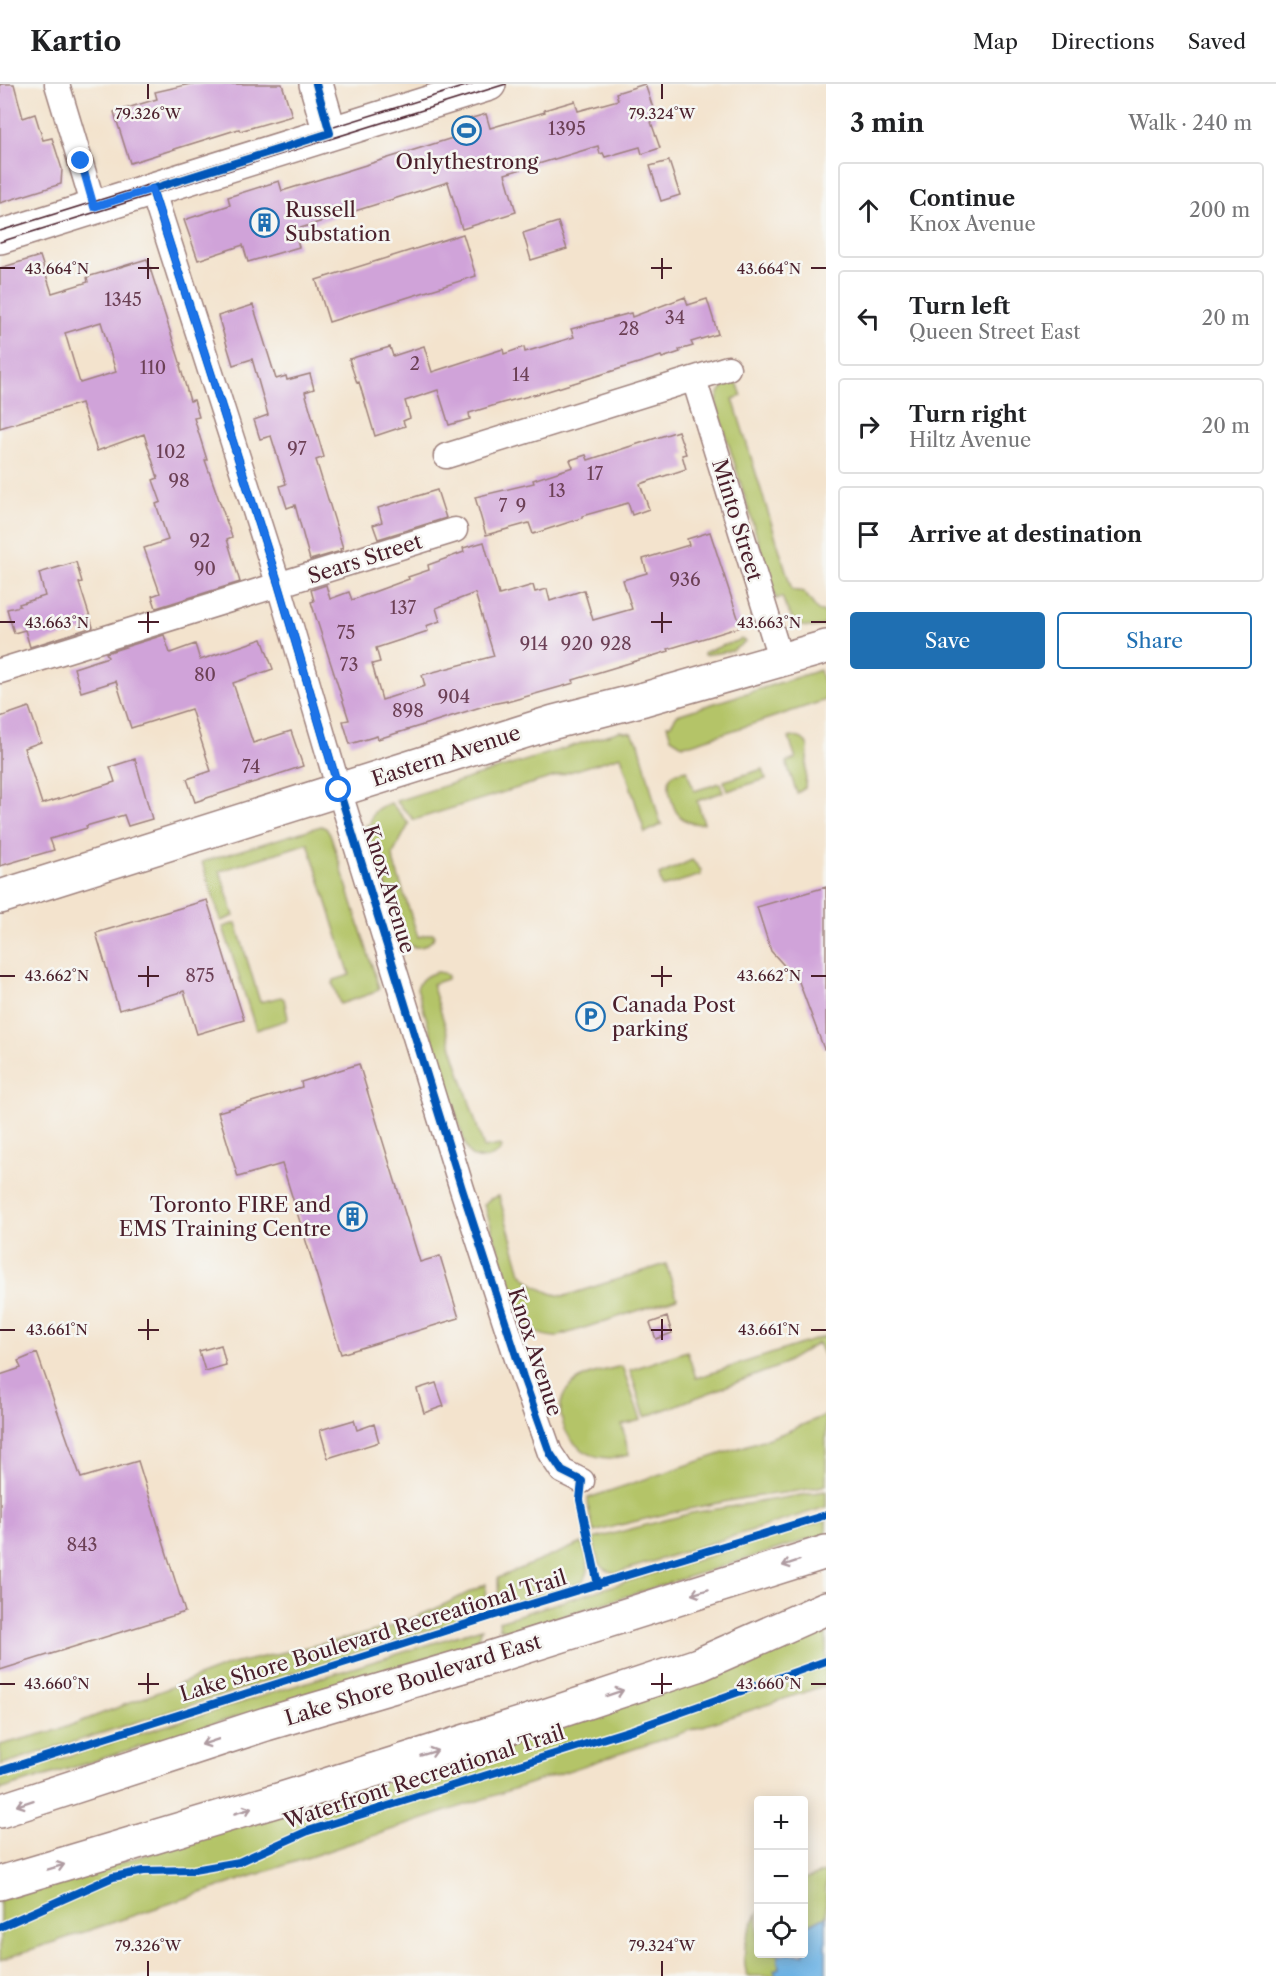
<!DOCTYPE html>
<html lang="en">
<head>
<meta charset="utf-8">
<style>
  :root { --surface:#fff; --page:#f6f6f6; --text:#202124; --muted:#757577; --line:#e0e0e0; --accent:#1f6fb2 }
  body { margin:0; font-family:"Libre Caslon Text",serif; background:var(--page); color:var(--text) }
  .controls { position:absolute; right:18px; bottom:18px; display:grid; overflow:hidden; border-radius:6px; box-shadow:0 3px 15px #0003 }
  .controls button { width:54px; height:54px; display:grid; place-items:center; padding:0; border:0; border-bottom:2px solid var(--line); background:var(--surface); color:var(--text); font:30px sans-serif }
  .stop { position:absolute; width:18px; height:18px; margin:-14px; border:4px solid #1a73e8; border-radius:50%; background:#fff }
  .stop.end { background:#1a73e8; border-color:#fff; box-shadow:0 2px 6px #0008 }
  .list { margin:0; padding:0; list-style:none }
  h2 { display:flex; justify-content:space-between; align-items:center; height:78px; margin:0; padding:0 24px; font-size:26px }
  h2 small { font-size:20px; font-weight:400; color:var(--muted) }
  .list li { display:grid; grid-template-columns:39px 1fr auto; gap:18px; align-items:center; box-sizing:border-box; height:96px; margin:0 12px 12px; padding:0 12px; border:2px solid var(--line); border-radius:6px }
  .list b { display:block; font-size:22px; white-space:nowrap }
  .list p { margin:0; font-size:20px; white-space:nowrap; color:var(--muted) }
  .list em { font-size:20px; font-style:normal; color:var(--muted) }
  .actions { display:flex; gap:12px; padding:18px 24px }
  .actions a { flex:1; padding:14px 0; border:2px solid var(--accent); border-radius:6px; text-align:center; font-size:21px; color:var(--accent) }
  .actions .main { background:var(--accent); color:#fff }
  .icon { flex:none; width:33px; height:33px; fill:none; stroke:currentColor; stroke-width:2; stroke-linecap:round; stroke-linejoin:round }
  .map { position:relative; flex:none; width:826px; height:1892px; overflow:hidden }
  header { display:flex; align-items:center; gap:36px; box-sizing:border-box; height:84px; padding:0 30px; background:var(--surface); border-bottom:2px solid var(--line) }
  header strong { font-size:28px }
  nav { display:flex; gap:33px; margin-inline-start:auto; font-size:21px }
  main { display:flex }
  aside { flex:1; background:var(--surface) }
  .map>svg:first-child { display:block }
  .green { fill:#b4c467; stroke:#7f7249; stroke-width:1.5 }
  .water { fill:#6eb4e5; stroke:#5c6a88; stroke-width:1.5 }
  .building { fill:#d0a3d9; fill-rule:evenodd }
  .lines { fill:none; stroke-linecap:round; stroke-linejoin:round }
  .street-casing { stroke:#9e817c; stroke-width:27 }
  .secondary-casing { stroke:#9e817c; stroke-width:36 }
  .primary-casing { stroke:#9e817c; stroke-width:36 }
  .highway-casing { stroke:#9e817c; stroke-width:36 }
  .street { stroke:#fff; stroke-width:24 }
  .secondary { stroke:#fff; stroke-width:33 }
  .primary { stroke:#fff; stroke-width:33 }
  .highway { stroke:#fff; stroke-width:33 }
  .tram { stroke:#4a1f2b; stroke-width:1.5 }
  .cycleway-casing { stroke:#f6f6f2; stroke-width:11 }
  .cycleway { stroke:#0057b8; stroke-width:8 }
  .oneway { stroke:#ae9aa0 }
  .route { stroke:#1a73e8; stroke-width:8 }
  .ticks { fill:none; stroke:#4a1f2b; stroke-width:2 }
  .labels { text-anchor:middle; stroke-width:5; stroke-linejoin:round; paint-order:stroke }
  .number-label { font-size:18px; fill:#6c4056 }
  .poi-label { font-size:21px; fill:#4a1f2b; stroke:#f6f6f2; text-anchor:start }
  .street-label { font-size:21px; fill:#4a1f2b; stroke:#f6f6f2 }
  .ticks-label { font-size:15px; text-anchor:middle; fill:#4a1f2b; stroke:#f6f6f2; stroke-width:5; stroke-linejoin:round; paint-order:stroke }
</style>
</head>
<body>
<header>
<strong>Kartio</strong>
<nav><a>Map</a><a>Directions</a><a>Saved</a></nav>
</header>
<main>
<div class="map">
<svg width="826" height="1892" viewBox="0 0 826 1892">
  <rect width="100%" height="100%" fill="#f6f6f2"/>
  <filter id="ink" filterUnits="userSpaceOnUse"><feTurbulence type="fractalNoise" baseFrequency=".0167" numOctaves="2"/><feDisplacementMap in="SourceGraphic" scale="12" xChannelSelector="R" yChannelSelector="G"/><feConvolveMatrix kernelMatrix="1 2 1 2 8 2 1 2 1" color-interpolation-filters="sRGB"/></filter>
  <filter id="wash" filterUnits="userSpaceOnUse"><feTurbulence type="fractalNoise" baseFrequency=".008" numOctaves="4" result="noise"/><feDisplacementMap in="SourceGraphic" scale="24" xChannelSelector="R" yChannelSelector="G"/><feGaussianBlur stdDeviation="1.35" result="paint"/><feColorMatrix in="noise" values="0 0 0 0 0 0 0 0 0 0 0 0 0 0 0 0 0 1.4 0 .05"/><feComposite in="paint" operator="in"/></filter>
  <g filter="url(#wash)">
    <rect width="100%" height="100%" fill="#f3e3cd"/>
    <path class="green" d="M736 295 742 312 733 315 792 506 804 508 818 527 826 529V541C797 548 791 538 782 513L776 515 717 322C716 308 724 300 736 295Z
      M742 555 745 558 732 567 704 571V568Z
      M820 586 826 607V616L691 660 682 661 671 654 667 641 671 640 677 631Z
      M620 647 631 649 639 659 659 735 662 740 645 749 621 672 414 736 396 717Z
      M792 653C800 653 805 655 808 662L805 704 797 709 786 678 796 675 789 654Z
      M763 685 766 695 727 707 724 697Z
      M687 686 694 707 720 699 723 708 697 717 704 739C695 741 684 738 678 730 673 725 666 700 670 694 673 688 681 687 687 686Z
      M391 719 409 740 393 770 394 779 418 853 433 849 435 852C427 865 413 867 403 856L366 741 370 740C372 726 378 723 391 719Z
      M321 742 326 744 331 752 379 904 373 909 340 920 333 900 334 896 350 891 308 759 220 787 234 832 221 837 202 778Z
      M692 776 701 786V791L662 803 659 791Z
      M236 839 260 918 281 913 284 915 288 934 287 936 256 946 223 843Z
      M437 888 444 889 448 892 447 895 432 900 484 1064 500 1061 502 1064C496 1075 482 1077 471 1072L466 1063 417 904C421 894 427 891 437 888Z
      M499 1112 521 1189C531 1200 550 1212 565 1212L666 1180 677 1214 556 1253C539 1252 527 1246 519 1231L484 1120 490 1115Z
      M826 1252V1277L818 1259 780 1282 645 1333 630 1286 687 1267 696 1294Z
      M622 1282 641 1336 622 1341 629 1371C613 1376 593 1375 580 1364 560 1349 552 1316 574 1299 586 1289 607 1286 622 1282Z
      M826 1331V1401C797 1409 768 1410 739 1415 690 1424 642 1435 594 1448L589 1428 588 1414 781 1350Z
      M826 1407V1423L616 1489C596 1486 597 1471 593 1455L692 1429Z
      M826 1436V1450L512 1548 500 1544 499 1537Z
      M582 1459C586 1473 594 1488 581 1499L499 1524 498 1494Z
      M486 1500 484 1529 0 1681V1661L61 1645 232 1580 361 1551 399 1540 435 1525Z
      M826 1536V1601L0 1876V1815L171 1763Z
      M482 1544 479 1553 469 1561 0 1706V1693Z
      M826 1788V1832L804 1843V1795Z
      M758 1829V1870H779L778 1876 780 1884 776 1892H747C741 1870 746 1848 758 1829Z"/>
    <path class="water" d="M826 1832V1892H776L774 1886 779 1884 778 1876 779 1870H804V1843Z"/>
    <g id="blocks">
      <path class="building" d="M0 0H14L23 34 35 30 43 56 52 54 62 85 61 100 0 119Z
        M190 0H282L292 32 240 47 239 45 130 79 114 28 157 15 155 8Z
        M645 0 657 36 651 38 660 64 642 70 640 63 605 73 603 69 600 70 598 62 505 90 516 128 462 145 448 98 294 146 299 163 248 178 243 161 198 176 184 136 230 121 228 113 279 97 282 107 459 52 455 39 486 30 490 44 545 28 544 26 575 17 578 27 618 16 616 9Z
        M669 77 680 111 661 117 650 82Z
        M558 138 567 165 531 176 523 149Z
        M463 150 476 192 329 238 316 196Z
        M40 172 52 209 88 198 87 193 147 175 181 281 180 282 190 317 194 316 199 333 194 334 207 376H205L232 453 227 455 240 498 156 524 152 512 160 509 144 464 168 456 156 420 161 418 153 396 158 394 144 350 97 367 81 319 0 344V184ZM101 238 116 288 80 299 65 249Z
        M685 213 688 221 707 215 718 250 691 258 693 262 679 266 680 268 662 274 661 272 548 307 502 319 469 329 470 335 449 341 438 306 405 317 410 334 403 337 405 342 375 352 359 298 357 299 349 275 390 263 393 272 424 262 432 288 503 265 504 270 524 263 525 268 574 253 571 245 631 229 632 233Z
        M253 221 276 295 286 292 287 296 310 290 314 305 305 308 324 373 316 376 343 464 340 465 341 467 310 476 295 421 287 424 280 402 286 400 271 352 260 355 254 336 268 331 252 275 233 281 218 232Z
        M678 347 686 370 682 371 686 385 640 400 649 425 632 431 628 419 582 432V434L533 450 529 439 486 451 475 413 534 399 533 396 573 383 570 376 586 371 588 376Z
        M437 406 446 434 378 455 373 441 382 438 378 424Z
        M710 448 741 543 668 565 669 567 573 596 574 599 507 618V617L487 621 378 655 377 652 350 660 343 637 349 636 311 518 314 517 311 506 326 501 330 515 349 508 352 516 409 495 408 493 429 486 428 481 464 468 463 464 484 458 499 511 533 501 535 508 547 505 550 517 584 506 593 536 632 525 623 496 647 489 643 475 689 461 687 455ZM475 509 494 572 422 591 425 602 382 616 372 580 380 578 376 564 428 547 426 542 440 537 436 524Z
        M76 478 82 498 79 499 93 543 30 563 25 546 14 549 7 525 20 522 19 520 45 512 39 489Z
        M164 551 170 569 195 560 200 576 262 555 273 585 233 599 253 659 291 647 303 682 195 718 187 695 211 687 191 625 131 644 116 597 81 608 74 584 108 573 106 569Z
        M29 623 41 658 24 664 42 720 115 698 110 683 135 675 152 735 128 742 124 731 86 742 87 744 50 755 54 766 0 782V633Z
        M826 803V964L824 965 799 898 771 867 757 823Z
        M207 816 244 936 197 950 184 907 119 926 96 849Z
        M359 980 420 1178 440 1172 459 1234 341 1270 282 1080 238 1093 218 1028 302 1003 301 998Z
        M667 1233 672 1249 656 1255 650 1239Z
        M221 1261 226 1281 205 1287 199 1267Z
        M37 1269 81 1394 138 1377 185 1528 0 1586V1291L21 1284 18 1277Z
        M436 1299 444 1322 424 1329 417 1305Z
        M354 1336 357 1346 374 1340 379 1358 328 1374 320 1346Z"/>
    </g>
  </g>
  <g filter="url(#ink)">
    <use href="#blocks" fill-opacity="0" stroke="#9e817c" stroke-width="1.5"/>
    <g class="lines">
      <defs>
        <path id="street" d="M57 0 94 123
          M152 105 279 502 339 706 462 1105 523 1293 550 1369 562 1387 582 1397
          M694 295 781 577
          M446 372 728 284
          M0 587 455 446"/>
        <path id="secondary" d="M316 0 330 49
          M0 153 489 0"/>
        <path id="primary" d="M0 813 554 638 644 615 826 563"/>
        <path id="highway" d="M0 1727 266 1640 493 1573 826 1468
          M0 1799 285 1714 536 1635 698 1581 826 1524"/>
      </defs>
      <use href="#street" class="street-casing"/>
      <use href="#secondary" class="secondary-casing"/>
      <use href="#primary" class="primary-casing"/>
      <use href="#highway" class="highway-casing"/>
      <use href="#street" class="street"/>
      <use href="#secondary" class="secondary"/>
      <use href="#primary" class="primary"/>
      <use href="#highway" class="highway"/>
      <path class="tram" d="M0 147 472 0
        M0 158 506 0"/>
      <defs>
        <path id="cycleway" d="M316 0 330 49 152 105 279 502 339 706 462 1105 523 1293 550 1369 562 1387 582 1397 580 1416 598 1501
          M0 1687 492 1532 826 1431
          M0 1843 113 1793 144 1787 194 1786 239 1778 308 1747 634 1645 826 1577"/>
      </defs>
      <use href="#cycleway" class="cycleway-casing"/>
      <use href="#cycleway" class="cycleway"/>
    </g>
    <defs><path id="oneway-shaft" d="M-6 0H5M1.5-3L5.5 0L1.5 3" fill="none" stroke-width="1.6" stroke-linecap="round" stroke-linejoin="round" transform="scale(1.5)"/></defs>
    <g class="oneway">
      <use href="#oneway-shaft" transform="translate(791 1479) rotate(162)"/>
      <use href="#oneway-shaft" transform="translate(700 1508) rotate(163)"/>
      <use href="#oneway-shaft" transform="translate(615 1609) rotate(-19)"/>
      <use href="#oneway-shaft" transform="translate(210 1658) rotate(162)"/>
      <use href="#oneway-shaft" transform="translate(429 1669) rotate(-17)"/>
      <use href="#oneway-shaft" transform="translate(25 1719) rotate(162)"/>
      <use href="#oneway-shaft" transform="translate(243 1727) rotate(-17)"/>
      <use href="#oneway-shaft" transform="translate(56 1783) rotate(-17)"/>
    </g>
  </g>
  <g class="lines" filter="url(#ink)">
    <path class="route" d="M81 77 94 123 152 105 279 502 339 706"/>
  </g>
  <path class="ticks" d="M148 0V15M662 0V15M148 174V195M662 174V195M0 184H15M138 184H159M651 184H672M811 184H826M148 528V549M662 528V549M0 538H15M138 538H159M651 538H672M811 538H826M148 882V903M662 882V903M0 892H15M138 892H159M651 892H672M811 892H826M148 1235V1256M662 1235V1256M0 1246H15M138 1246H159M651 1246H672M811 1246H826M148 1589V1610M662 1589V1610M0 1600H15M138 1600H159M651 1600H672M811 1600H826M148 1877V1892M662 1877V1892"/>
  <defs>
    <symbol id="stadium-ring" viewBox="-11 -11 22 22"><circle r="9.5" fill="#f6f6f2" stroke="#1f6fb2" stroke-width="1.5"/><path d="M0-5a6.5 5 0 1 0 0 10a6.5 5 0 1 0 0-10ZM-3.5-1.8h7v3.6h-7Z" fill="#1f6fb2"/></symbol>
    <symbol id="building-ring" viewBox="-11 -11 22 22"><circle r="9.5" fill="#f6f6f2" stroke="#1f6fb2" stroke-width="1.5"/><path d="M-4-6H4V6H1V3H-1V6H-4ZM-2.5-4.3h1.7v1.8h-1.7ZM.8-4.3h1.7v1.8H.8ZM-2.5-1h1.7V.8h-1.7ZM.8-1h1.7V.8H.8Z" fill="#1f6fb2"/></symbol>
    <symbol id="parking-ring" viewBox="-11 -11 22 22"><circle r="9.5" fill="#f6f6f2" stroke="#1f6fb2" stroke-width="1.5"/><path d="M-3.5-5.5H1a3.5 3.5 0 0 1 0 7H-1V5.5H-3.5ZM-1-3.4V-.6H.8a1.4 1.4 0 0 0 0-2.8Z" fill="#1f6fb2"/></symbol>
  </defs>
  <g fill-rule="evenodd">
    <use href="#stadium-ring" x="450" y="30" width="33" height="33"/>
    <use href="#building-ring" x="248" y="122" width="33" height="33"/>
    <use href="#parking-ring" x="574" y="916" width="33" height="33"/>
    <use href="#building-ring" x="336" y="1116" width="33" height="33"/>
  </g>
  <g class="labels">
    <g class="number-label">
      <text x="567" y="51">1395</text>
      <text x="123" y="222">1345</text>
      <text x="675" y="240">34</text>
      <text x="629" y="251">28</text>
      <text x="415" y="286">2</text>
      <text x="153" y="290">110</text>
      <text x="521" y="297">14</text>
      <text x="297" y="371">97</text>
      <text x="171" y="374">102</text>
      <text x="595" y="396">17</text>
      <text x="179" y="403">98</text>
      <text x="557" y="413">13</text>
      <text x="503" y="428">7</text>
      <text x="521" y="428">9</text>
      <text x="200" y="463">92</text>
      <text x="205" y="491">90</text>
      <text x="685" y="502">936</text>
      <text x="403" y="530">137</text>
      <text x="346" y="555">75</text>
      <text x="534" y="566">914</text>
      <text x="577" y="566">920</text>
      <text x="616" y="566">928</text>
      <text x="349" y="587">73</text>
      <text x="205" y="597">80</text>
      <text x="454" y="619">904</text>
      <text x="408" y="633">898</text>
      <text x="251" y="689">74</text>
      <text x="200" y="898">875</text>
      <text x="82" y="1467">843</text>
    </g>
    <g class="poi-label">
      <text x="467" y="85" text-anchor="middle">Onlythestrong</text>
      <text x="285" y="133">Russell<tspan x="285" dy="24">Substation</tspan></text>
      <text x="612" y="928">Canada Post<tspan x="612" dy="24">parking</tspan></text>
      <text x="331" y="1128" text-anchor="end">Toronto FIRE and<tspan x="331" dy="24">EMS Training Centre</tspan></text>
    </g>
    <g class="street-label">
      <text transform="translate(737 436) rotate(73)" y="7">Minto Street</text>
      <text transform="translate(365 475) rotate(-18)" y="7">Sears Street</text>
      <text transform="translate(446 672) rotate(-18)" y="7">Eastern Avenue</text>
      <text transform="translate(389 805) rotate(73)" y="7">Knox Avenue</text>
      <text transform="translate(535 1268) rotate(72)" y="7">Knox Avenue</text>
      <text transform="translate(373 1552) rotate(-17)" y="7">Lake Shore Boulevard Recreational Trail</text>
      <text transform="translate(413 1596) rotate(-17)" y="7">Lake Shore Boulevard East</text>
      <text transform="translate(424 1693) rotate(-18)" y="7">Waterfront Recreational Trail</text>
    </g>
  </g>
  <g class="ticks-label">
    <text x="148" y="35">79.326°W</text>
    <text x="662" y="35">79.324°W</text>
    <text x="57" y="190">43.664°N</text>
    <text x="769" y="190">43.664°N</text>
    <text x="57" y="544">43.663°N</text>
    <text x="769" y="544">43.663°N</text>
    <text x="57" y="897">43.662°N</text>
    <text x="769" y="897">43.662°N</text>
    <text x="57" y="1251">43.661°N</text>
    <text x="769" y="1251">43.661°N</text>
    <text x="57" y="1605">43.660°N</text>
    <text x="769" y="1605">43.660°N</text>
    <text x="148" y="1867">79.326°W</text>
    <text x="662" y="1867">79.324°W</text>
  </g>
</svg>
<div class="controls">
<button>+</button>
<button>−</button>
<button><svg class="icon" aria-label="locate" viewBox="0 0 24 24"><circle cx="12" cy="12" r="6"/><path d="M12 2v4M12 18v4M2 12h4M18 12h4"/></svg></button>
</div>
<div class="stop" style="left:339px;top:706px"></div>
<div class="stop end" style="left:81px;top:77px"></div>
</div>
<aside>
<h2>3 min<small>Walk · 240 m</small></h2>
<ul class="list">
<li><svg class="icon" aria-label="ahead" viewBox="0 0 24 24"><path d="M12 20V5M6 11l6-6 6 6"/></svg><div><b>Continue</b><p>Knox Avenue</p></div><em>200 m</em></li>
<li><svg class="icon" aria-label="left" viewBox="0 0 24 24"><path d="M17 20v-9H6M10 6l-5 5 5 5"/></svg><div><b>Turn left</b><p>Queen Street East</p></div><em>20 m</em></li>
<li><svg class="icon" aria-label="right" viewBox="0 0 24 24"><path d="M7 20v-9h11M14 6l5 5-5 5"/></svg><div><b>Turn right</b><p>Hiltz Avenue</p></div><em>20 m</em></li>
<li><svg class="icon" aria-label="arrive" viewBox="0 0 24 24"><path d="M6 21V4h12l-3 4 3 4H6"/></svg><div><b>Arrive at destination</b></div></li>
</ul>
<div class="actions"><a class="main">Save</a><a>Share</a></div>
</aside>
</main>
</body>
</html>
